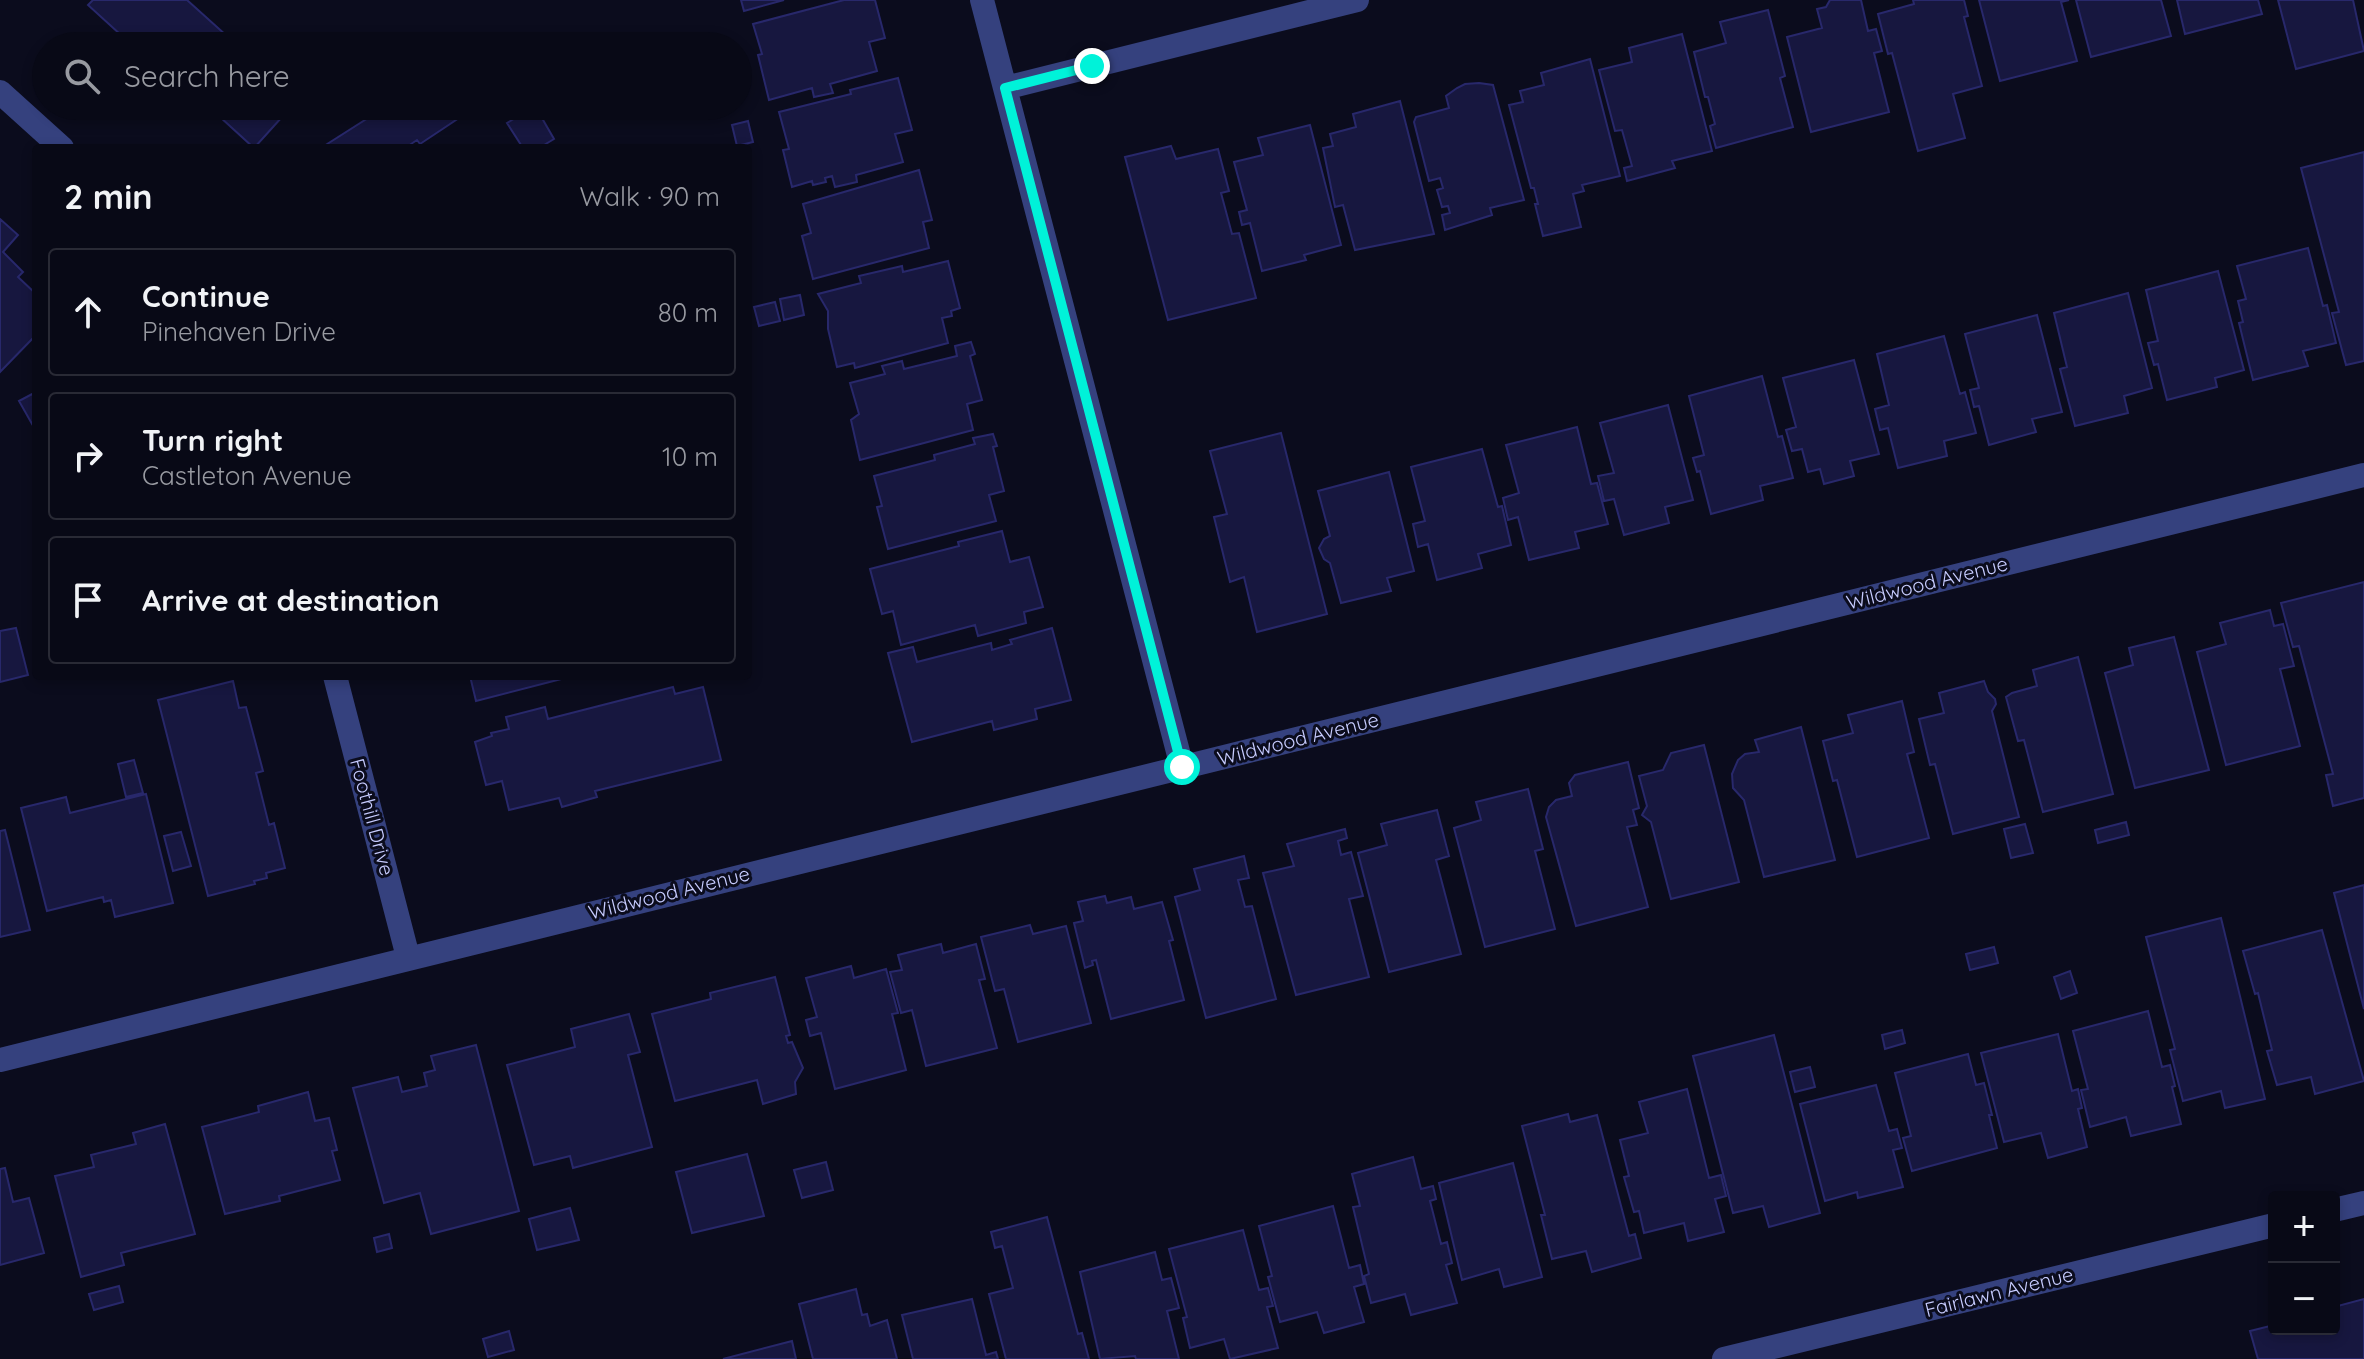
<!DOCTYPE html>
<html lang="en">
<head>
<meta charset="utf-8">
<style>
  :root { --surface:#080916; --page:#161723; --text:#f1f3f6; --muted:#989aa1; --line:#292a35 }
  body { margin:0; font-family:Quicksand,sans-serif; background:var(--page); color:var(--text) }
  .controls { position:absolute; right:24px; bottom:24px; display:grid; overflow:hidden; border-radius:8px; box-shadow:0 4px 12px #0003 }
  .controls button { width:72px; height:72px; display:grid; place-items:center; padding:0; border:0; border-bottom:2px solid var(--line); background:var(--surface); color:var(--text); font:40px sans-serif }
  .stop { position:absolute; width:24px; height:24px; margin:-18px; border:6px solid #00f2d9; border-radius:50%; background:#fff }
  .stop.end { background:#00f2d9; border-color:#fff; box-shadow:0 2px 8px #0008 }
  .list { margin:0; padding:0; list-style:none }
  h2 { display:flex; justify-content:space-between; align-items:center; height:104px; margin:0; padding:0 32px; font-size:34px }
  h2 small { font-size:26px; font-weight:400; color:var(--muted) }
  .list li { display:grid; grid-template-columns:52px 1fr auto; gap:24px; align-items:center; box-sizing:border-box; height:128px; margin:0 16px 16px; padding:0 16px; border:2px solid var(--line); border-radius:8px }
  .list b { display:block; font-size:30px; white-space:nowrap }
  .list p { margin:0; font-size:26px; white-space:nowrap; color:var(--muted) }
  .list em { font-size:26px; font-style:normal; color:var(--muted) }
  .icon { flex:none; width:44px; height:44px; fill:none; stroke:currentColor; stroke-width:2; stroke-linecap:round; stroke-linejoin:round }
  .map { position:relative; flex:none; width:2364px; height:1359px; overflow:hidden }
  .search { position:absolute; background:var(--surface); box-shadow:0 4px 12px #0003; left:32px; top:32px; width:720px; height:88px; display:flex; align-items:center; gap:20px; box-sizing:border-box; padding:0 28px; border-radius:44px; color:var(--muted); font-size:30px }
  .panel { position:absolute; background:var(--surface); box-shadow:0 4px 12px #0003; left:32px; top:144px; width:720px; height:536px; border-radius:8px }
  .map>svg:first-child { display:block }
  .building { fill:#17173f; stroke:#28286b; stroke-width:2 }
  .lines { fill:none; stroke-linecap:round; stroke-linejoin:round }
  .minor { stroke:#35417e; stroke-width:24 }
  .route { stroke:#00f2d9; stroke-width:10 }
  .labels { text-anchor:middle; stroke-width:6; stroke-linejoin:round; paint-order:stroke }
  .street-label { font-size:20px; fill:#c7ccff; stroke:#0b0c1d }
</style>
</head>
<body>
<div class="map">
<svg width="2364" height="1359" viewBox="0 0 2364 1359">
  <rect width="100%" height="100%" fill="#0b0c1d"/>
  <path class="building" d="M93 0H187L238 46H133L88 5Z
    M741 0H784L744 11Z
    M844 0H875L885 38 869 42 877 71 830 84 833 93 814 97 812 88 769 100 758 55 762 54 753 24Z
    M1830 0H1861L1868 31 1876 29 1882 51 1874 53 1889 112 1811 132 1787 37 1822 28 1817 9 1826 7Z
    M1913 0H1964L1968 16 1964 17 1982 86 1953 94 1965 138 1918 151 1892 53 1888 54 1878 14 1914 4Z
    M1979 0H2069L2061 2 2077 61 2000 81Z
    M2076 0H2161L2171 36 2091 57Z
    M2177 0H2258L2262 14 2185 34Z
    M2278 0H2353L2364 51 2296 69Z
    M1768 10 1785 76 1780 78 1793 127 1716 148 1710 126 1715 124 1708 97H1705L1694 52 1726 43 1720 22Z
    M1682 34 1712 151 1672 161 1675 168 1627 181 1624 168 1632 166 1622 130 1615 131 1599 70 1632 62 1629 48Z
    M1590 59 1620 176 1582 185 1584 191 1573 194 1581 227 1543 236 1535 204H1538L1534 188H1531L1509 105 1523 102 1520 91 1544 85 1541 73Z
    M898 78 912 130 895 134 903 162 856 175 857 182 835 187 832 176 825 178 826 182 813 185 812 181 792 187 783 150 789 149 779 112 851 94 850 90Z
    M1479 83 1493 85 1524 200 1490 208 1492 215 1445 230 1442 215 1450 213 1448 206 1442 207 1437 190 1443 188 1440 178 1429 181 1414 122 1416 117 1449 108 1446 96 1457 88 1465 84Z
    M1400 101 1434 234 1355 250 1343 205 1335 207 1323 148 1333 146 1330 134 1356 127 1353 114Z
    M208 106H292L254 148Z
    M387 106H459L465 114 420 144 417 140 405 148H321Z
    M535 106 554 139 539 148H523L507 123Z
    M748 121 753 142 737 146 732 125Z
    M1310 125 1341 245 1304 255 1306 260 1262 271 1250 223 1242 225 1239 212 1247 210 1234 162 1263 155 1258 138Z
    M1171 146 1176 159 1218 149 1229 191 1221 193 1232 234 1239 233 1256 298 1168 320 1125 157Z
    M2364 152V361L2346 365 2332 313 2339 312 2301 168Z
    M919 170 932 220 923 222 929 248 813 279 802 236 811 233 803 204Z
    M0 219 18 235 3 252 23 272 18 277 36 294V335L0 372Z
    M2308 248 2323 306 2327 305 2336 343 2303 351 2308 366 2253 380 2239 323 2243 322 2238 301 2246 299 2237 266Z
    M948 261 960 308 951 311 952 316 942 318 948 343 855 368 854 363 837 367 828 329V311L818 294 861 283 859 276 902 266 903 272Z
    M2218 271 2244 370 2215 378 2217 387 2167 400 2158 364 2154 365 2148 343 2158 341 2146 290Z
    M2128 293 2152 388 2124 396 2128 413 2075 426 2060 369 2067 367 2054 313Z
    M800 295 804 315 784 320 780 299Z
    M775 302 780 321 759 326 754 307Z
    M2037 315 2062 412 2032 419 2036 432 1989 445 1979 406 1974 407 1970 390 1979 388 1965 334Z
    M1944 336 1960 394 1965 392 1976 433 1944 441 1947 456 1898 468 1888 428 1880 430 1875 409 1889 405 1877 354Z
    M971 342 975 354 970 356 982 400 967 404 973 430 860 460 851 420 859 414 850 383 885 374 882 366 902 361 904 369 957 356 955 346Z
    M1854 360 1879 454 1850 461 1854 476 1824 484 1820 469 1808 472 1802 449 1792 451 1786 430 1796 427 1783 378Z
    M1762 376 1778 437 1782 436 1793 478 1760 486 1763 500 1711 514 1700 471 1697 472 1693 458 1704 455 1689 396Z
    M36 392V431L19 401Z
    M1668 405 1693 500 1665 507 1669 523 1624 535 1614 499 1604 501 1598 476 1614 473 1600 423Z
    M1577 427 1591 484 1597 483 1608 524 1575 532 1579 548 1529 560 1518 517 1508 520 1503 498 1519 493 1506 445Z
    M1281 433 1327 614 1257 632 1244 577 1230 582 1214 517 1227 514 1210 451Z
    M993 434 997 446 993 447 1004 491 989 495 996 521 888 549 877 507 882 506 874 476 935 460 934 455 975 444 973 438Z
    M1482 449 1498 507 1502 506 1511 545 1478 554 1482 568 1437 580 1428 544 1418 547 1413 524 1425 521 1411 467Z
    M1389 472 1414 571 1387 578 1391 591 1341 603 1330 563 1324 559 1319 548 1324 539 1330 536 1318 491Z
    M1002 531 1010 562 1029 557 1043 607 1024 612 1026 623 978 636 975 625 901 645 893 611 882 614 870 569 959 546 958 542Z
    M2364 582V798L2333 806 2326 775 2333 774 2299 646 2293 647 2281 603Z
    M2270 610 2274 626 2283 624 2294 666 2280 669 2300 746 2226 765 2197 652 2226 644 2220 623Z
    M16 628 28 675 0 682V631Z
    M1052 628 1071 700 1035 709 1037 719 994 730 992 721 912 742 888 653 913 647 917 662 991 643 992 650 1012 644 1010 640Z
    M2174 637 2209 770 2135 788 2105 673 2133 665 2129 648Z
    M2078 657 2113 794 2043 812 2024 740 2018 741 2006 697 2012 693 2037 686 2033 670Z
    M470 676H573L476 701Z
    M233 681 239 708 246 707 263 771 256 773 269 825 274 823 285 868 266 873 267 878 254 881 255 884 208 896 158 700Z
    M1984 681 1988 692 1995 699 1996 704 1992 711 2019 817 1953 834 1935 764 1930 765 1919 719 1944 713 1939 693Z
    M673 687 675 694 703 687 721 760 595 791 597 797 562 807 559 798 509 810 502 781 486 785 475 742 492 736 491 733 509 729 506 717 545 707 548 719Z
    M1902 701 1914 752 1907 754 1929 838 1857 857 1837 780 1833 781 1823 741 1853 733 1848 715Z
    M1801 727 1835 860 1764 877 1744 800 1733 788 1732 774 1738 760 1745 754 1759 752 1755 740Z
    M1704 745 1739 882 1671 899 1651 822 1642 815 1647 806 1639 776 1663 770 1671 753Z
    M134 760 143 793 126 797 118 764Z
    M1628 762 1639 808 1633 810 1637 825 1627 827 1648 907 1576 926 1546 817 1549 807 1556 800 1572 796 1569 783 1575 775Z
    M1528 789 1543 849 1535 851 1555 929 1485 947 1454 828 1481 820 1476 802Z
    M146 794 173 903 115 917 111 900 104 902 103 897 47 911 21 808 66 797 70 813Z
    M1437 810 1449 856 1436 860 1461 954 1389 972 1358 853 1387 845 1381 824Z
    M2126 822 2129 835 2098 843 2095 830Z
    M2025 824 2033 853 2011 858 2004 829Z
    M1345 829 1347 838 1338 841 1341 855 1351 852 1363 896 1349 899 1369 977 1296 995 1263 873 1294 866 1287 844Z
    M5 830 30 930 0 937V831Z
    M181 832 191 866 173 871 164 836Z
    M1244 856 1249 878 1238 880 1245 907 1252 906 1276 999 1206 1018 1175 897 1200 890 1194 869Z
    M2364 885V1009L2334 893Z
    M1105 896 1107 903 1131 897 1134 909 1162 902 1173 940 1169 941 1184 1000 1111 1019 1096 960 1092 961 1093 965 1085 968 1074 923 1083 921 1078 902Z
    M2221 918 2265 1099 2225 1108 2221 1091 2183 1101 2170 1050 2175 1049 2146 937Z
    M1030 925 1033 934 1066 926 1091 1023 1018 1042 1004 989 995 991 981 937Z
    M2322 930 2364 1081 2315 1094 2311 1077 2277 1085 2267 1051 2272 1050 2258 993 2255 994 2243 951Z
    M941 944 943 953 976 944 985 979 979 980 997 1048 926 1066 912 1010 901 1013 890 972 902 970 898 955Z
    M1994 947 1998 963 1970 970 1966 954Z
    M851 966 854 978 886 969 898 1013 892 1014 906 1070 835 1089 821 1033 810 1036 806 1020 817 1017 806 978Z
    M2070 971 2077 993 2061 999 2054 977Z
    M775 977 790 1035 786 1036 788 1043 792 1042 803 1068 795 1082 796 1094 763 1104 757 1080 675 1101 652 1014 711 999 710 993Z
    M2148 1011 2162 1067 2170 1065 2175 1086 2172 1087 2181 1124 2131 1136 2126 1117 2090 1127 2081 1090 2088 1089 2073 1031Z
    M629 1014 640 1052 628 1055 652 1147 573 1168 570 1156 534 1165 507 1065 575 1047 571 1029Z
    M1902 1030 1905 1043 1885 1049 1882 1035Z
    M2058 1034 2072 1091 2078 1089 2082 1108 2078 1109 2087 1147 2048 1158 2041 1133 2004 1142 1981 1053Z
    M1774 1035 1820 1213 1769 1227 1763 1206 1733 1213 1693 1056Z
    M476 1045 519 1211 431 1234 420 1193 384 1203 353 1088 398 1077 402 1092 427 1086 424 1073 435 1070 431 1056Z
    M1968 1054 1976 1085 1984 1083 1992 1115H1989L1997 1148 1912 1171 1903 1138 1911 1136 1895 1073Z
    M1810 1067 1815 1087 1795 1092 1790 1072Z
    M1876 1085 1889 1131 1897 1129 1902 1148 1893 1150 1903 1187 1858 1198 1857 1192 1825 1201 1800 1104Z
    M1687 1089 1709 1178 1721 1175 1726 1196 1715 1199 1724 1232 1688 1241 1684 1223 1644 1233 1639 1211 1634 1212 1624 1177 1629 1176 1620 1140 1648 1133 1639 1102Z
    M308 1092 315 1121 329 1118 337 1150 332 1151 340 1180 279 1196 280 1201 225 1214 202 1127 259 1112 258 1106Z
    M1568 1114 1570 1122 1597 1115 1629 1236 1635 1234 1641 1258 1592 1272 1586 1251 1552 1259 1541 1215H1545L1522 1126Z
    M165 1124 195 1234 121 1253 124 1265 81 1277 55 1176 94 1167 91 1155 136 1144 133 1133Z
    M747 1154 764 1216 692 1233 676 1172Z
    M1413 1157 1421 1189 1433 1186 1436 1199 1430 1201 1441 1244 1447 1242 1452 1263 1446 1265 1457 1303 1411 1315 1405 1294 1371 1303 1364 1276 1369 1274 1353 1207 1360 1206 1352 1174Z
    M826 1162 833 1190 802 1198 794 1170Z
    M1513 1163 1542 1277 1504 1287 1499 1269 1462 1280 1439 1183Z
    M5 1168 13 1202 29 1198 44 1253 0 1265V1169Z
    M1333 1206 1349 1268 1360 1265 1364 1284 1354 1287 1364 1322 1324 1333 1317 1312 1280 1322 1268 1277 1272 1276 1259 1226Z
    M570 1208 579 1240 537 1250 529 1219Z
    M1047 1217 1078 1334 1082 1333 1089 1359H1006L989 1294 1013 1288 1002 1246 995 1248 991 1232Z
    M1243 1230 1259 1290 1268 1288 1273 1306 1267 1307 1278 1348 1230 1359 1224 1339 1190 1348 1183 1318 1187 1317 1169 1249Z
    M389 1234 392 1248 377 1252 374 1238Z
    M1155 1252 1162 1280 1171 1278 1179 1308 1167 1311 1179 1359H1136L1135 1356 1100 1359 1080 1272Z
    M119 1286 123 1302 94 1310 89 1294Z
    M856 1289 862 1315 867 1314 870 1326 887 1320 897 1359H813L799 1304Z
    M972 1299 986 1355 996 1352 998 1359H913L902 1315Z
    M2364 1299V1359H2258L2250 1331 2274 1325V1329H2334V1307Z
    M509 1331 514 1350 488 1357 483 1339Z
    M792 1341 796 1359H723Z"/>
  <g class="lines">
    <path class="minor" d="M982 0 1182 767
      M1005 88 1357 0
      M0 92 62 148
      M335 676 408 957
      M0 1060 2364 475
      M2334 1210 2364 1203
      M1724 1359 2274 1225"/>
  </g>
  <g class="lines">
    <path class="route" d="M1092 66 1005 88 1182 767"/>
  </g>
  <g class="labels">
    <g class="street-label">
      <text transform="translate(1927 583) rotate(-14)" y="7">Wildwood Avenue</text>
      <text transform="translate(1298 739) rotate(-14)" y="7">Wildwood Avenue</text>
      <text transform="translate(372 817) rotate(75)" y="7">Foothill Drive</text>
      <text transform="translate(669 893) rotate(-14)" y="7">Wildwood Avenue</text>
      <text transform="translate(1999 1292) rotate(-14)" y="7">Fairlawn Avenue</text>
    </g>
  </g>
</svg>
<div class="controls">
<button>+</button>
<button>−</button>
</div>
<div class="stop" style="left:1182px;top:767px"></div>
<div class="stop end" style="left:1092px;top:66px"></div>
<div class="search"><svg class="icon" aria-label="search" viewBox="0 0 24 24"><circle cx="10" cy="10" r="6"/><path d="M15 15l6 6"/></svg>Search here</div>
<section class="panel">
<h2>2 min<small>Walk · 90 m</small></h2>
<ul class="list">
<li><svg class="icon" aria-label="ahead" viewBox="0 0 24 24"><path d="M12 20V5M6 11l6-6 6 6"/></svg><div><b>Continue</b><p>Pinehaven Drive</p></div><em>80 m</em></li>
<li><svg class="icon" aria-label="right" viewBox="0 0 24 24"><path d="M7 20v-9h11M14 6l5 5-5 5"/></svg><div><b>Turn right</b><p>Castleton Avenue</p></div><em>10 m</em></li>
<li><svg class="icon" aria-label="arrive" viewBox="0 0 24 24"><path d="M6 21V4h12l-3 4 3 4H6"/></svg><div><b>Arrive at destination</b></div></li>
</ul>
</section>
</div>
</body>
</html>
